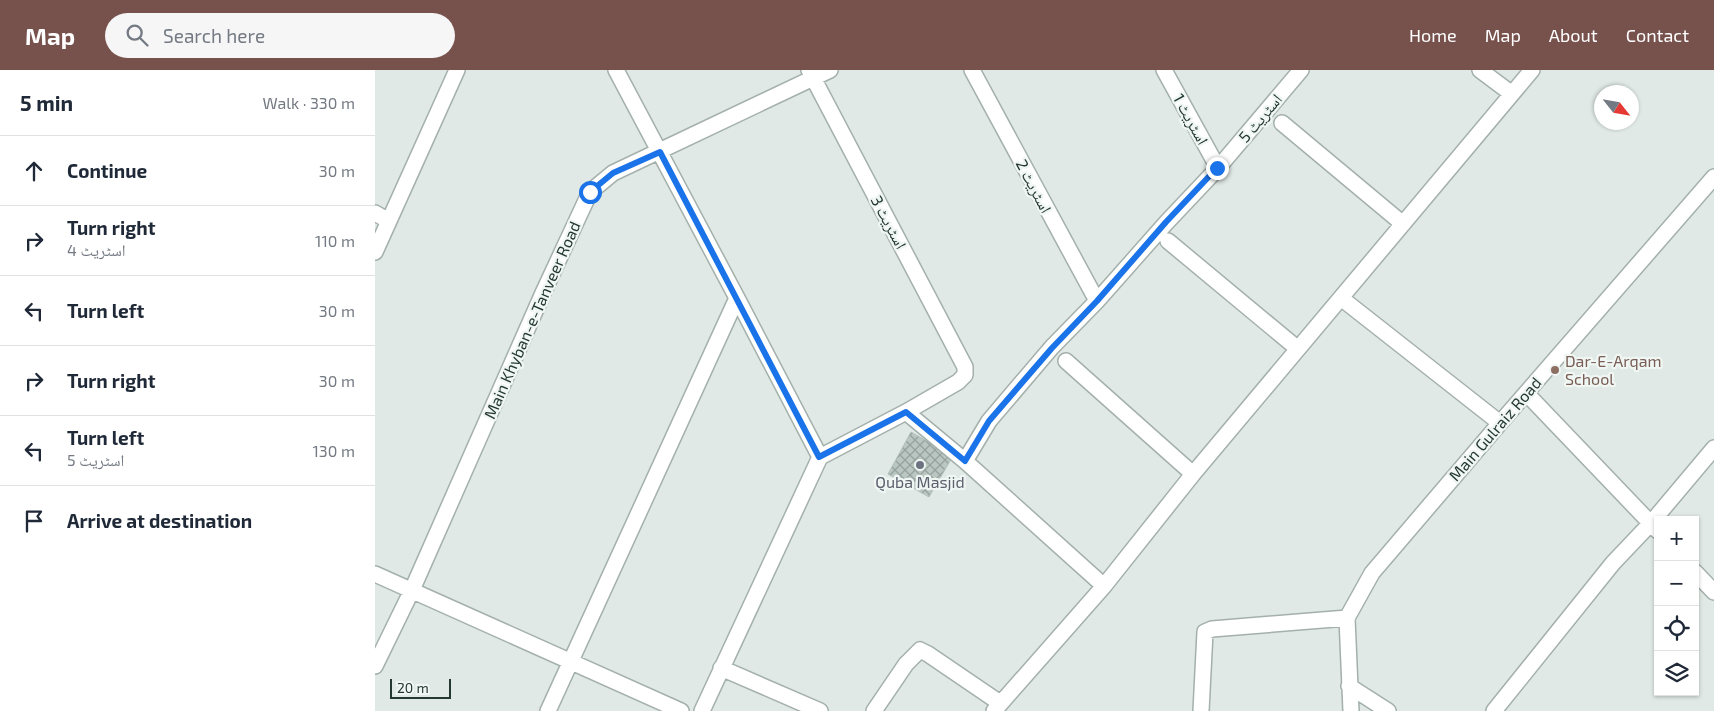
<!DOCTYPE html>
<html lang="en">
<head>
<meta charset="utf-8">
<style>
  :root { --surface:#fff; --page:#f6f6f7; --text:#1f2937; --muted:#747a83; --line:#e0e1e3; --accent:#77514c }
  body { margin:0; font-family:"Exo 2","Noto Naskh Arabic",sans-serif; background:var(--page); color:var(--text) }
  .controls { position:absolute; right:15px; bottom:15px; display:grid; overflow:hidden; border-radius:0px; box-shadow:0 1px 4px #0004 }
  .controls button { width:45px; height:45px; display:grid; place-items:center; padding:0; border:0; border-bottom:1px solid var(--line); background:var(--surface); color:var(--text); font:25px sans-serif }
  .compass { position:absolute; left:1219px; top:15px; width:45px; height:45px; border-radius:50%; background:var(--surface); box-shadow:0 1px 4px #0004; rotate:121deg }
  .scale { position:absolute; left:15px; bottom:12px; width:61px; box-sizing:border-box; padding-left:5px; border:2px solid #233831; border-top:0; font-size:14px; line-height:18px; white-space:nowrap; color:#233831; -webkit-text-stroke:4px #f0f6f3; paint-order:stroke }
  .stop { position:absolute; width:15px; height:15px; margin:-11px; border:4px solid #1a73e8; border-radius:50%; background:#fff }
  .stop.end { background:#1a73e8; border-color:#fff; box-shadow:0 1px 5px #0008 }
  .list { margin:0; padding:0; list-style:none }
  h2 { display:flex; justify-content:space-between; align-items:center; height:65px; margin:0; padding:0 20px; font-size:21px }
  h2 small { font-size:16px; font-weight:400; color:var(--muted) }
  .list li { display:grid; grid-template-columns:32px 1fr auto; gap:15px; align-items:center; box-sizing:border-box; height:70px; padding:0 20px; border-top:1px solid var(--line) }
  .list b { display:block; font-size:19px; white-space:nowrap }
  .list p { margin:0; font-size:16px; white-space:nowrap; color:var(--muted) }
  .list em { font-size:16px; font-style:normal; color:var(--muted) }
  .icon { flex:none; width:28px; height:28px; fill:none; stroke:currentColor; stroke-width:2; stroke-linecap:round; stroke-linejoin:round }
  .map { position:relative; flex:none; width:1339px; height:641px; overflow:hidden }
  header { display:flex; align-items:center; gap:30px; box-sizing:border-box; height:70px; padding:0 25px; background:var(--accent); color:#fff }
  header strong { font-size:24px }
  nav { display:flex; gap:28px; margin-inline-start:auto; font-size:18px }
  .search { width:350px; height:45px; background:var(--page); display:flex; align-items:center; gap:12px; box-sizing:border-box; padding:0 18px; border-radius:28px; color:var(--muted); font-size:19px }
  main { display:flex }
  aside { flex:1; background:var(--surface) }
  .map>svg:first-child { display:block }
  .building { fill:url(#building-cross-hatch); stroke:#b3c2bc }
  .lines { fill:none; stroke-linecap:round; stroke-linejoin:round }
  .minor-casing { stroke:#a4b0ab; stroke-width:18 }
  .minor { stroke:#fff; stroke-width:15 }
  .route { stroke:#1a73e8; stroke-width:6 }
  .education-dot { fill:#8d6e63; stroke:#f0f6f3; stroke-width:2 }
  .worship-dot { fill:#6b7280; stroke:#f0f6f3; stroke-width:2 }
  .labels { text-anchor:middle; stroke-width:4.5; stroke-linejoin:round; paint-order:stroke }
  .street-label { font-size:16px; fill:#233831; stroke:#f0f6f3 }
  .education-label { font-size:16px; fill:#785e54; stroke:#f0f6f3; text-anchor:start }
  .worship-label { font-size:16px; fill:#5b616d; stroke:#f0f6f3 }
</style>
</head>
<body>
<header>
<strong>Map</strong>
<div class="search"><svg class="icon" aria-label="search" viewBox="0 0 24 24"><circle cx="10" cy="10" r="6"/><path d="M15 15l6 6"/></svg>Search here</div>
<nav><a>Home</a><a>Map</a><a>About</a><a>Contact</a></nav>
</header>
<main>
<aside>
<h2>5 min<small>Walk · 330 m</small></h2>
<ul class="list">
<li><svg class="icon" aria-label="ahead" viewBox="0 0 24 24"><path d="M12 20V5M6 11l6-6 6 6"/></svg><div><b>Continue</b></div><em>30 m</em></li>
<li><svg class="icon" aria-label="right" viewBox="0 0 24 24"><path d="M7 20v-9h11M14 6l5 5-5 5"/></svg><div><b>Turn right</b><p>اسٹریٹ 4</p></div><em>110 m</em></li>
<li><svg class="icon" aria-label="left" viewBox="0 0 24 24"><path d="M17 20v-9H6M10 6l-5 5 5 5"/></svg><div><b>Turn left</b></div><em>30 m</em></li>
<li><svg class="icon" aria-label="right" viewBox="0 0 24 24"><path d="M7 20v-9h11M14 6l5 5-5 5"/></svg><div><b>Turn right</b></div><em>30 m</em></li>
<li><svg class="icon" aria-label="left" viewBox="0 0 24 24"><path d="M17 20v-9H6M10 6l-5 5 5 5"/></svg><div><b>Turn left</b><p>اسٹریٹ 5</p></div><em>130 m</em></li>
<li><svg class="icon" aria-label="arrive" viewBox="0 0 24 24"><path d="M6 21V4h12l-3 4 3 4H6"/></svg><div><b>Arrive at destination</b></div></li>
</ul>
</aside>
<div class="map">
<svg width="1339" height="641" viewBox="0 0 1339 641">
  <defs>
    <pattern id="building-cross-hatch" width="8" height="8" patternUnits="userSpaceOnUse" patternTransform="scale(1.25)"><rect width="8" height="8" fill="#b9c6c1"/><path d="M0 0l8 8M0 8l8-8" fill="none" stroke="#96a29d"/></pattern>
  </defs>
  <rect width="100%" height="100%" fill="#e0e9e5"/>
  <path class="building" d="M536 362 578 386 554 427 513 404Z"/>
  <g class="lines">
    <defs>
      <path id="minor" d="M241 0 362 228 445 387
        M597 0 722 231
        M789 0 843 98
        M1105 0 1137 24
        M907 53 1028 154
        M0 143 14 151
        M793 171 923 279
        M0 182 82 0
        M966 228 1125 353
        M691 291 818 404
        M1151 323 1283 461
        M531 342 590 391 729 516
        M590 391 614 351 677 277 722 231 791 153 843 98 926 0
        M1320 502 1339 522
        M0 504 306 641
        M0 596 37 520 168 223 215 122 238 103 455 0
        M346 598 445 641
        M974 616 1013 641
        M173 641 362 228
        M327 641 445 387 531 342 583 312 590 305V297L434 0
        M499 641 531 594 545 580 553 584 625 633
        M619 641 729 516 818 404 1157 0
        M826 641 830 562 837 559 972 548
        M976 641 972 548 997 503 1125 353 1339 107
        M1119 641 1238 493 1276 453 1339 378"/>
    </defs>
    <use href="#minor" class="minor-casing"/>
    <use href="#minor" class="minor"/>
  </g>
  <g class="lines">
    <path class="route" d="M215 122 238 103 285 82 444 387 531 342 590 391 614 351 677 278 722 231 791 152 842 98"/>
  </g>
  <circle class="education-dot" cx="1180" cy="300" r="5"/>
  <circle class="worship-dot" cx="545" cy="395" r="5"/>
  <g class="labels">
    <g class="street-label">
      <text transform="translate(885 48) rotate(-50)" y="6">اسٹریٹ 5</text>
      <text transform="translate(816 49) rotate(61)" y="6">اسٹریٹ 1</text>
      <text transform="translate(659 116) rotate(62)" y="6">اسٹریٹ 2</text>
      <text transform="translate(514 152) rotate(62)" y="6">اسٹریٹ 3</text>
      <text transform="translate(157 250) rotate(-66)" y="6">Main Khyban-e-Tanveer Road</text>
      <text transform="translate(1120 359) rotate(-49)" y="6">Main Gulraiz Road</text>
    </g>
    <g class="education-label">
      <text x="1190" y="297">Dar-E-Arqam<tspan x="1190" dy="18">School</tspan></text>
    </g>
    <g class="worship-label">
      <text x="545" y="418">Quba Masjid</text>
    </g>
  </g>
</svg>
<div class="controls">
<button>+</button>
<button>−</button>
<button><svg class="icon" aria-label="locate" viewBox="0 0 24 24"><circle cx="12" cy="12" r="6"/><path d="M12 2v4M12 18v4M2 12h4M18 12h4"/></svg></button>
<button><svg class="icon" aria-label="layers" viewBox="0 0 24 24"><path d="M12 4l9 5-9 5-9-5zM3 14l9 5 9-5"/></svg></button>
</div>
<svg class="compass" viewBox="-18 -18 36 36"><path d="M0-13l5 13h-10z" fill="#e53935"/><path d="M0 13l5-13h-10z" fill="#747a83"/></svg>
<div class="scale">20 m</div>
<div class="stop" style="left:215px;top:122px"></div>
<div class="stop end" style="left:842px;top:98px"></div>
</div>
</main>
</body>
</html>
